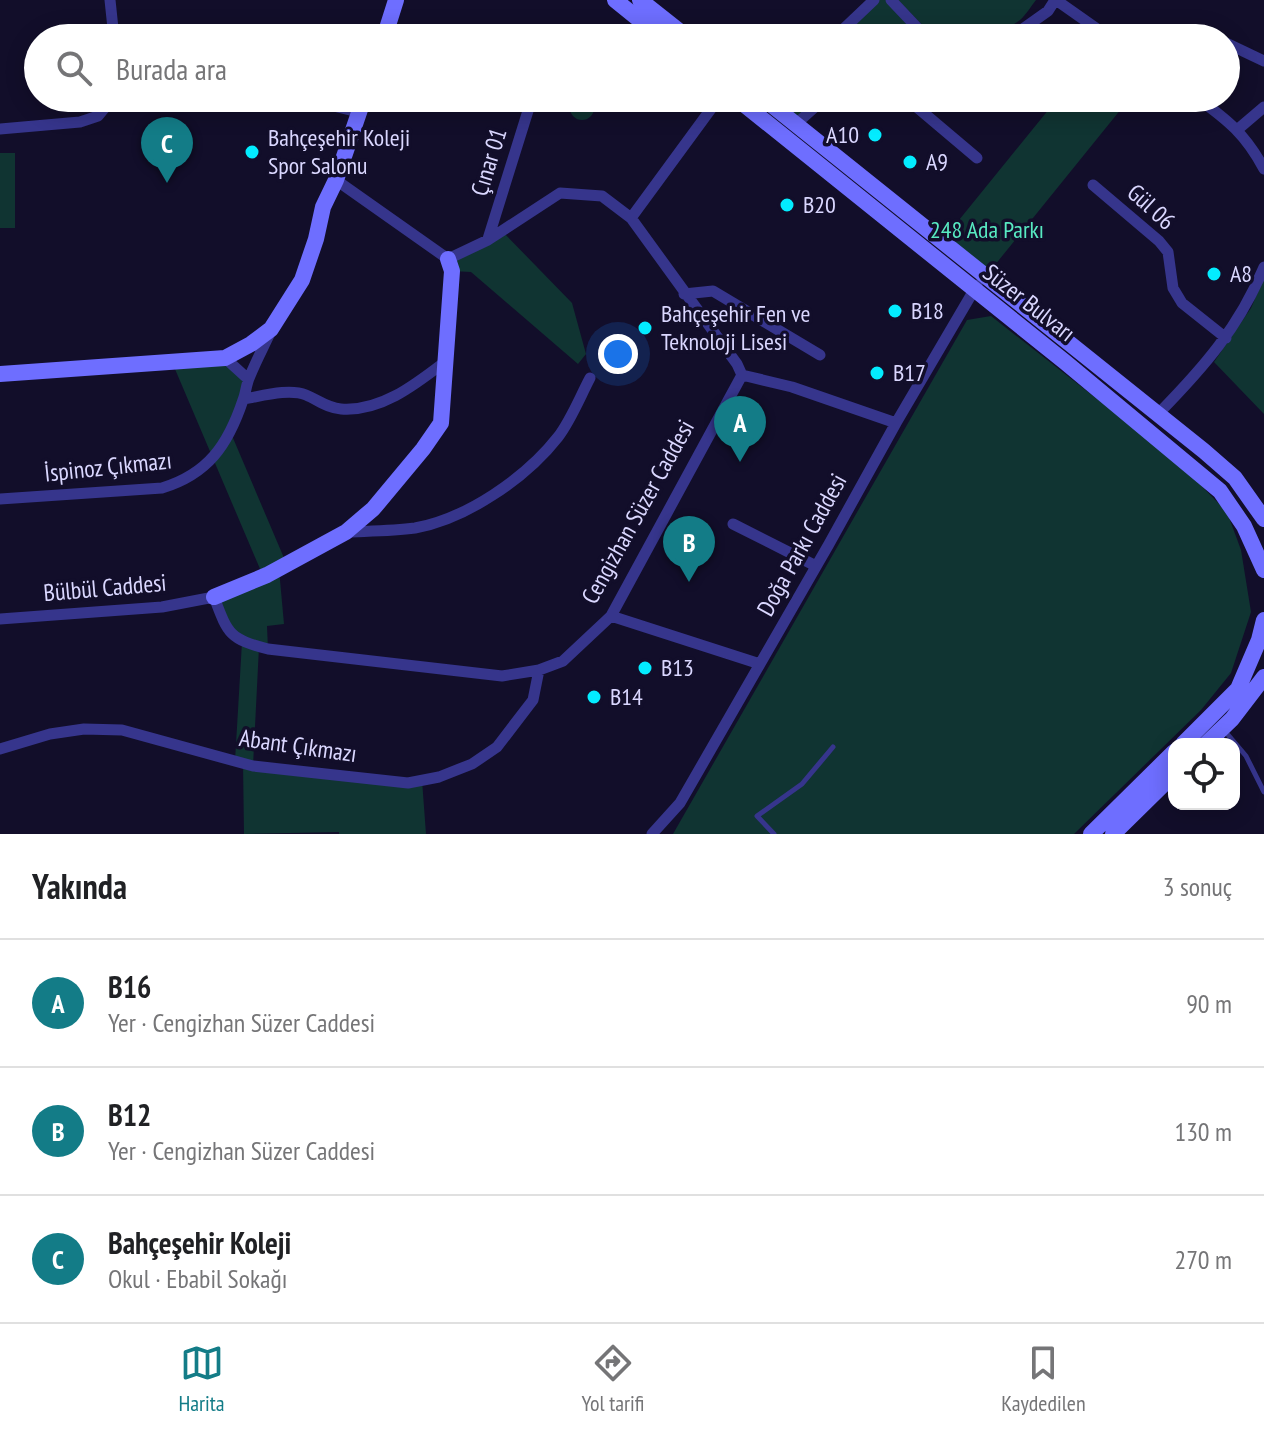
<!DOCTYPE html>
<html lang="tr">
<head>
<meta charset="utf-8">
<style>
  :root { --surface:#fff; --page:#f2f2f2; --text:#202124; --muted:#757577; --line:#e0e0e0; --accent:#137c87 }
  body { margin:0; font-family:"PT Sans Narrow",sans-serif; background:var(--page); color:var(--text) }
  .controls { position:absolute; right:24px; bottom:24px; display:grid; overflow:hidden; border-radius:16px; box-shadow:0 4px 20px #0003 }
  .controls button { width:72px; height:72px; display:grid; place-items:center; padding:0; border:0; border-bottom:2px solid var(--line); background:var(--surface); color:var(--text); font:40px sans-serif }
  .you { position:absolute; left:618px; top:354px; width:28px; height:28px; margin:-20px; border:6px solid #fff; border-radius:50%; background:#1a73e8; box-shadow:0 0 0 12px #1a73e833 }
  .badge { display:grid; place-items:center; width:52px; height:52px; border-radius:50%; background:var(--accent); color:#fff; font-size:26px; font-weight:700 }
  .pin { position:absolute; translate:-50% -66px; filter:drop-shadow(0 2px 4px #0008) }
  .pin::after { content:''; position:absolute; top:42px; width:28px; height:24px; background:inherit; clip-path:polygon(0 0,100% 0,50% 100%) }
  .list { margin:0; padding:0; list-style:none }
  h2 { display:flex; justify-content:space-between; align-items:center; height:104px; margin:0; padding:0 32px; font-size:34px }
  h2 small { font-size:26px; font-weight:400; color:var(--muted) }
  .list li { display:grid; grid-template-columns:52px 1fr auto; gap:24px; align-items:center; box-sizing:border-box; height:128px; padding:0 32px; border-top:2px solid var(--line) }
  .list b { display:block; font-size:30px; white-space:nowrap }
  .list p { margin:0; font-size:26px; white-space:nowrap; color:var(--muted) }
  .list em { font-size:26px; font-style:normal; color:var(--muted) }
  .icon { flex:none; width:44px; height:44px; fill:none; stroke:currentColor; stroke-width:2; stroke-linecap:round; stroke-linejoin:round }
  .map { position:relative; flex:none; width:1264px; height:834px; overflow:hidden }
  .search { position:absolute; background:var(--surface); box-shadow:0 4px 20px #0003; left:24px; right:24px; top:24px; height:88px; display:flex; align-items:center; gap:20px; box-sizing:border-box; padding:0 28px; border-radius:44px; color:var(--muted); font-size:30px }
  .sheet { height:488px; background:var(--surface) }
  nav { display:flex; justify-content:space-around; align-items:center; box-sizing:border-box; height:112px; border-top:2px solid var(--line); background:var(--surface); font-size:22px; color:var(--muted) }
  nav a { display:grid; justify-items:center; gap:4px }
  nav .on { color:var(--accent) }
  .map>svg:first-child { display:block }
  .green { fill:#103432 }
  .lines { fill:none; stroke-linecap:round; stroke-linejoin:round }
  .lane { stroke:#36358c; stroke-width:5 }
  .street { stroke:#36358c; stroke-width:11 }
  .secondary { stroke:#6e6eff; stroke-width:16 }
  .poi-dot { fill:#03ecff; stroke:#120e2a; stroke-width:3 }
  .labels { text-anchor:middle; stroke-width:7; stroke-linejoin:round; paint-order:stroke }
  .poi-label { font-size:24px; fill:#dad7ff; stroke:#120e2a; text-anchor:start }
  .street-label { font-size:24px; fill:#dad7ff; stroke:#120e2a }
  .park-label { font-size:24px; fill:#58eac2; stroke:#120e2a }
</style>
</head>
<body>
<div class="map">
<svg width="1264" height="834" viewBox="0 0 1264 834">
  <rect width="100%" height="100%" fill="#120e2a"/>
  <path class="green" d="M874 0H891L927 38H834Z
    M898 0H1036C1031 6 1026 15 1020 20 995 38 964 38 935 38Z
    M570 108a12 12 0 1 1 24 0a12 12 0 1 1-24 0Z
    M772 98H825L796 124Z
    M1058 98H1130L986 276 942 241Z
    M0 153H15V228H0Z
    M501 230 572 303 586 354 578 364 471 272 452 271 448 259Z
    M1264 278V414L1214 362 1251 308Z
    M991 316 1180 464 1227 512 1241 550 1251 612 1231 673 1201 710 1074 834H673L967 320Z
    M225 358 248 379 230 431 287 565 279 569 284 624 267 626 268 649 259 647 253 766 422 780 426 834H339V832L244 834 243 763 235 761 242 642 214 597 263 576 172 362Z"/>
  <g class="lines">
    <path class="lane" d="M1083 38 1090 25
      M1224 730 1246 756 1264 792
      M774 834 757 816 802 784 833 747"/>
    <path class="street" d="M110 0 114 38
      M891 0 927 38
      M1056 0 1110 38
      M834 38 874 0
      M1010 38 1048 11 1055 0
      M1226 43 1264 61
      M301 98 358 112
      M906 98 977 158
      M1197 98C1228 120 1246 135 1264 169
      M113 99 144 98
      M796 124 825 98
      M0 129 80 122 98 116 113 98
      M1237 130 1264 107
      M1093 185 1159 241 1168 252 1173 288 1182 303 1226 338
      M631 218 719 98
      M488 239 532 98
      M684 294 713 291 820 355
      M225 358 248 379
      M742 375 792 387 896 423
      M244 399C262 396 289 388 306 395 318 400 327 408 341 409 381 412 416 384 446 361
      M1159 413C1204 367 1239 327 1264 267
      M0 499 162 488C208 474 228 445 243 400 246 393 246 384 250 376 256 361 264 346 271 331
      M733 524 816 566
      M347 532C370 531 393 531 415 528 466 519 526 478 558 437 571 420 580 397 590 378
      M611 616 760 664
      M0 619 162 607 214 597C228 634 229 639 268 649L502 676 539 670 563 661 611 616 742 375 737 364 631 218 602 196 560 193 488 240 448 259 336 180
      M0 749 50 734 84 729 122 730 253 766 408 783 439 777 472 764 497 747 533 700 539 670
      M652 834 680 803 829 544 896 423 977 285"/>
    <path class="secondary" d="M615 0 662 38
      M640 0 688 38
      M384 38 396 0
      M736 98 1065 362 1220 491 1244 526 1264 570
      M763 98 1204 451 1235 478 1264 519
      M0 374 225 358 251 344 271 329 302 280 316 239 323 207 336 180 364 98
      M214 597 267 575 346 532 373 509 423 449 441 423 452 271 448 259
      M1183 744 1238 689 1259 640 1264 620
      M1206 744 1232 719 1264 677
      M1091 834 1174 752
      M1113 834 1174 774"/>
  </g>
  <g class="poi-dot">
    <circle cx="875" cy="135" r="8"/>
    <circle cx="252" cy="152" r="8"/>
    <circle cx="910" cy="162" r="8"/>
    <circle cx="787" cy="205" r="8"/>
    <circle cx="1214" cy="274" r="8"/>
    <circle cx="895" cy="311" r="8"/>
    <circle cx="645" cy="328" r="8"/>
    <circle cx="877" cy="373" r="8"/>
    <circle cx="645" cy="668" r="8"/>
    <circle cx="594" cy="697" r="8"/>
  </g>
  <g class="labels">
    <g class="poi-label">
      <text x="859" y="143" text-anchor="end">A10</text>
      <text x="268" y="146">Bahçeşehir Koleji<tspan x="268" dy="28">Spor Salonu</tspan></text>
      <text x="926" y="170">A9</text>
      <text x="803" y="213">B20</text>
      <text x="1230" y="282">A8</text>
      <text x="911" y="319">B18</text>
      <text x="661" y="322">Bahçeşehir Fen ve<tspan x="661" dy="28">Teknoloji Lisesi</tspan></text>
      <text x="893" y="381">B17</text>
      <text x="661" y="676">B13</text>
      <text x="610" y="705">B14</text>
    </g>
    <g class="street-label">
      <text transform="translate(489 162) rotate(-73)" y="8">Çınar 01</text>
      <text transform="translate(1151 207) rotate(42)" y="8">Gül 06</text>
      <text transform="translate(1029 303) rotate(38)" y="8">Süzer Bulvarı</text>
      <text transform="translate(108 467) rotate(-6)" y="8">İspinoz Çıkmazı</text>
      <text transform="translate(638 512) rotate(-61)" y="8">Cengizhan Süzer Caddesi</text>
      <text transform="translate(802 545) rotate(-61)" y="8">Doğa Parkı Caddesi</text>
      <text transform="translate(105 588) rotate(-5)" y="8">Bülbül Caddesi</text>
      <text transform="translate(298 746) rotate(8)" y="8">Abant Çıkmazı</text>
    </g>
    <g class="park-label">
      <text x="987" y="238">248 Ada Parkı</text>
    </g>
  </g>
</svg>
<div class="controls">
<button><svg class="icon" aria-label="locate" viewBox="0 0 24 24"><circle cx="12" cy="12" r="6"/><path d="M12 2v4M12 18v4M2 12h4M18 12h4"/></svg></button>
</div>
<div class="you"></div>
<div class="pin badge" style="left:740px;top:462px">A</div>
<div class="pin badge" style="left:689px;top:582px">B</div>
<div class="pin badge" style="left:167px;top:183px">C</div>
<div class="search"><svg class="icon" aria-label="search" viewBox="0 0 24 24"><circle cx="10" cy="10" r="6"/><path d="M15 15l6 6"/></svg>Burada ara</div>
</div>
<section class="sheet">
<h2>Yakında<small>3 sonuç</small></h2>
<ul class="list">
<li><span class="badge">A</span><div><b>B16</b><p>Yer · Cengizhan Süzer Caddesi</p></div><em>90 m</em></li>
<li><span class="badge">B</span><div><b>B12</b><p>Yer · Cengizhan Süzer Caddesi</p></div><em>130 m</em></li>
<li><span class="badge">C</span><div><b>Bahçeşehir Koleji</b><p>Okul · Ebabil Sokağı</p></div><em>270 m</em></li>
</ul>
</section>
<nav>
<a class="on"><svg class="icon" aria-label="map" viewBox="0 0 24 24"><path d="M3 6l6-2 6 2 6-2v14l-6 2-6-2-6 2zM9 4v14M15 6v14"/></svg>Harita</a>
<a><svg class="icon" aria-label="directions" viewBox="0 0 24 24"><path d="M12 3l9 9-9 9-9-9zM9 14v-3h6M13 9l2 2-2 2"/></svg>Yol tarifi</a>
<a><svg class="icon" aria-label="saved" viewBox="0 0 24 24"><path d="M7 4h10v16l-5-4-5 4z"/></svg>Kaydedilen</a>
</nav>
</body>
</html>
